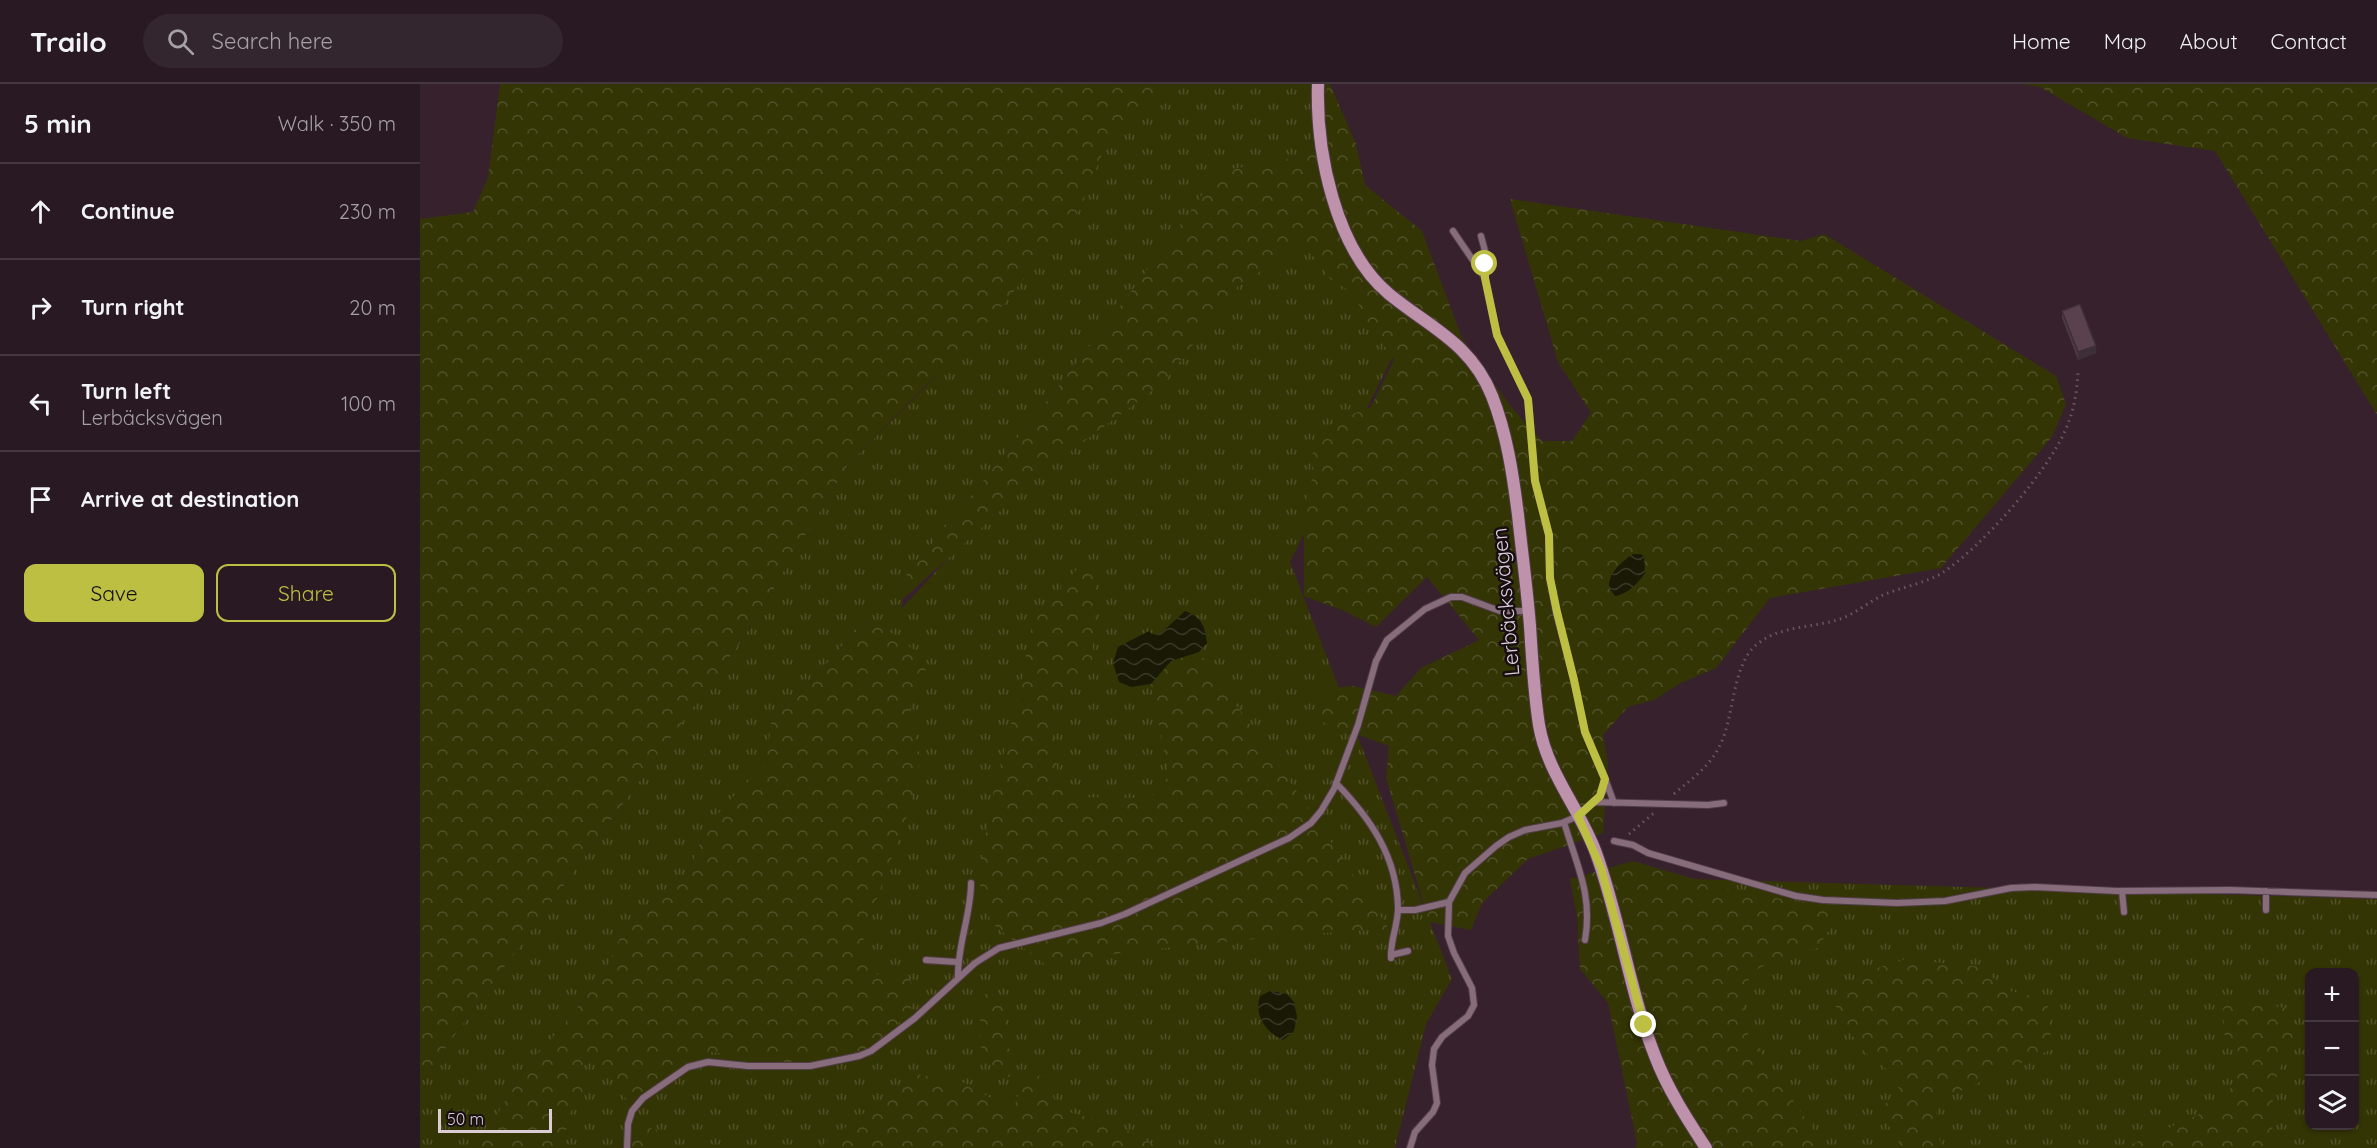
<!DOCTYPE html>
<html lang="en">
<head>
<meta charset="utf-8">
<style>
  :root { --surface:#281922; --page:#34262f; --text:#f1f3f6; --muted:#a5a0a5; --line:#443840; --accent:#bdbf43 }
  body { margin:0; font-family:Quicksand,sans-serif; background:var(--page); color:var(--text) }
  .controls { position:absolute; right:18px; bottom:18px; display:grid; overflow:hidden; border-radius:12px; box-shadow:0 2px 4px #0004 }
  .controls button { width:54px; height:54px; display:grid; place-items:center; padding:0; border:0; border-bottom:2px solid var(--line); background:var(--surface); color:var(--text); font:30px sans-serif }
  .scale { position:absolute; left:18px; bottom:15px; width:114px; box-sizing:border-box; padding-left:6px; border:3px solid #dccdd5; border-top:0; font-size:16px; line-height:21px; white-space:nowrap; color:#dccdd5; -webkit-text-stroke:4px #170e13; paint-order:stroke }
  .stop { position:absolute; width:18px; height:18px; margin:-14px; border:4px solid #bdbf43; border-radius:50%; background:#fff }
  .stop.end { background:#bdbf43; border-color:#fff; box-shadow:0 2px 6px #0008 }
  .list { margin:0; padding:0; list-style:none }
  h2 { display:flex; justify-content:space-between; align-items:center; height:78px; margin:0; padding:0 24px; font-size:26px }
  h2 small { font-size:20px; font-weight:400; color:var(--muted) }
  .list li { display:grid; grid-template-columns:39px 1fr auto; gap:18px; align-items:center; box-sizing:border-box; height:96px; padding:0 24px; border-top:2px solid var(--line) }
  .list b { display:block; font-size:22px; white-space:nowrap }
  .list p { margin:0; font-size:20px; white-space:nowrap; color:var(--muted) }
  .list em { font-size:20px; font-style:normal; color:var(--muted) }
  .actions { display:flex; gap:12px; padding:18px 24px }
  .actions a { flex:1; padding:14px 0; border:2px solid var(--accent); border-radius:12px; text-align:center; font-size:21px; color:var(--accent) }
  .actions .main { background:var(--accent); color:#111 }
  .icon { flex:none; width:33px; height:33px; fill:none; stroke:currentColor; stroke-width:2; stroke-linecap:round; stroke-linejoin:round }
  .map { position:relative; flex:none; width:1957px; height:1064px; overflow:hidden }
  header { display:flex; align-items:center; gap:36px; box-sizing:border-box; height:84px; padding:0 30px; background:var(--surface); border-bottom:2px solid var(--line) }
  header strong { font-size:28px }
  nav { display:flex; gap:33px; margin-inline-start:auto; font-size:21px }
  .search { width:420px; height:54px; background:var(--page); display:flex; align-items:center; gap:15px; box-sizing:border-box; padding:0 21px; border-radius:33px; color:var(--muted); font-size:22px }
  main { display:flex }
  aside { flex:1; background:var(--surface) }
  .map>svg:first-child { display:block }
  .grass { fill:url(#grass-tufts); fill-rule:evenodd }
  .forest { fill:url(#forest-crowns) }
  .water { fill:url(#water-waves) }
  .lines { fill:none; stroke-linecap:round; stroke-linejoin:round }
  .lane-casing { stroke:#513d48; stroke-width:8 }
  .secondary-casing { stroke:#513d48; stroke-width:14 }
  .path { stroke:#6a5762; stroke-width:3; stroke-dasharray:1.5 4.5; stroke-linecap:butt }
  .lane { stroke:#876c7b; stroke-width:6 }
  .secondary { stroke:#be92aa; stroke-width:12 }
  .wall { fill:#4d3843 }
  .shaded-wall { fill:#3e2e37 }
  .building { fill:#59414e; stroke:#3e2e37; stroke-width:1.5 }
  .route { stroke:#bdbf43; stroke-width:8 }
  .labels { text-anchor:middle; stroke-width:5; stroke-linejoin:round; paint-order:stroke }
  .street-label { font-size:21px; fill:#dccdd5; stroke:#170e13 }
</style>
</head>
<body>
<header>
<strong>Trailo</strong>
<div class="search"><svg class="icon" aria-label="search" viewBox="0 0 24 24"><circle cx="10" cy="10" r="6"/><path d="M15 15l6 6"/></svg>Search here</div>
<nav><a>Home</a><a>Map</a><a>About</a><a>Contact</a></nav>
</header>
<main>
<aside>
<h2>5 min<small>Walk · 350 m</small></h2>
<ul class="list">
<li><svg class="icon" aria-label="ahead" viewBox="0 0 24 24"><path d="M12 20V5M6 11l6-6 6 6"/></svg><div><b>Continue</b></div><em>230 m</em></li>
<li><svg class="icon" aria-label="right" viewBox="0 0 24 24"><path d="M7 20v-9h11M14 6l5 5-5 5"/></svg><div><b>Turn right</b></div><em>20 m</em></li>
<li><svg class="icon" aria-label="left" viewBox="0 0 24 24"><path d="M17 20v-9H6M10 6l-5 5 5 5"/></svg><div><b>Turn left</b><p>Lerbäcksvägen</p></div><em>100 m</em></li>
<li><svg class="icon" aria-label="arrive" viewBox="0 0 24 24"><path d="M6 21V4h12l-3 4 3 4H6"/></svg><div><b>Arrive at destination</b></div></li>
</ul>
<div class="actions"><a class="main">Save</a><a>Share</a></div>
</aside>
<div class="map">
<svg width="1957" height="1064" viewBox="0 0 1957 1064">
  <defs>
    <pattern id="grass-tufts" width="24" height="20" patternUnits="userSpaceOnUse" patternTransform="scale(1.5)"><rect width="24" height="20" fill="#343505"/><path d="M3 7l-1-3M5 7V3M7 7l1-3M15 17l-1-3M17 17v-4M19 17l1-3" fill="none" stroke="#515129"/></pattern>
    <pattern id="forest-crowns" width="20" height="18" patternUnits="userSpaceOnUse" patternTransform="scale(1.5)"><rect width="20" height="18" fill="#343505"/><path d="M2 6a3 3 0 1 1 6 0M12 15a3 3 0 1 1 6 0" fill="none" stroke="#515129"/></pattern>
    <pattern id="water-waves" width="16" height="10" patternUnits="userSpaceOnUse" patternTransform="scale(1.5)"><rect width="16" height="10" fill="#191905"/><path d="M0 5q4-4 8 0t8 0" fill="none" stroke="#3a3929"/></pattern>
  </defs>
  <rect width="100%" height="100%" fill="#36212d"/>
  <path class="grass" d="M743 0H910L885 69 869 75 799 88C699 229 590 365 480 499L483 515 481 525 793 190 890 140 982 254 870 478 1032 895 1006 940 975 1064H81L344 684 285 745 269 789 238 810 204 845 186 885 147 937 100 990 59 1064H0V999L322 556 427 382 508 300 659 127 687 56ZM449 535 347 679 352 633 390 599 420 564Z
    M1202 793 1957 815V1064H1338ZM1890 888H1934V1042H1890Z"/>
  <path class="forest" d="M80 0H743L688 56 659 127 577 228 427 382 322 556 0 999V135L53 128 68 93Z
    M910 0 936 60 945 101 1002 147 1042 254 1091 323 1122 357H1152L1171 329 1138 278 1090 115 1381 157 1404 150 1636 292 1646 320 1632 353 1521 484 1350 514 1296 584 1261 599 1234 616 1208 623 1183 651 1188 679 1183 749 1108 775 1062 819 1051 846 1009 838 966 694 969 662 902 638 901 605 933 602 976 612 1001 584 1059 556 1007 493 956 543 924 527 884 512V423L894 388 891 372 913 338 951 323 974 276 946 235 933 209 910 195 884 159 818 202 744 298 624 387 483 515 480 499C590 365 699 229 799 87L869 75 885 69Z
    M1602 0H1957V331L1795 67 1707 54 1620 3Z
    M664 478 676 492 672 577 629 620 639 700 658 713 729 714 749 692 731 600 751 577 779 568 887 722 969 845C853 851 738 864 623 879L571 839 558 794 574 706 599 610 613 533 640 512 641 502Z
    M449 535 480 554 492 565 500 567 508 580 490 625 500 673 491 721 443 853 449 890 488 892 497 910 488 931 447 966 368 979 291 968 250 989 208 1018 192 992 164 973 162 1013 146 1034V1064H59L100 990 147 937 186 885 204 845 238 810 269 789 285 745 310 716 346 680 352 633 390 599 420 564Z
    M1213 777 1322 809 1422 824 1398 864 1365 871 1330 889 1321 939 1405 1064H1215L1217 1059 1188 919 1160 885 1157 833 1150 795Z
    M1486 875 1561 883 1587 906 1627 916 1632 965 1517 1018 1516 1045 1522 1064H1483L1458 1025 1480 1009 1474 991 1440 964 1415 921 1438 890Z
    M570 909 583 919 587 964 601 969 589 993 562 975 559 912Z
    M1803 915 1866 924 1873 954 1853 1001 1852 1064H1703L1805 1019 1822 973 1804 950Z
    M495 990 543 998 593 1027 603 994 625 991 638 1025 701 1043 741 1064H398Z
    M212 1039 237 1046 232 1064H197Z"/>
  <path class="water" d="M1213 470H1220L1224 472 1225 489C1219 498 1207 511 1195 512L1189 504C1188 490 1201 478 1213 470Z
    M765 527C782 533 785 542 787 559L779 568 751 577 731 600 711 603 699 598 693 579 698 563 729 547 732 550 739 551Z
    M850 907 867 910 874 918 877 933 874 947 863 956C845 948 834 931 840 912Z"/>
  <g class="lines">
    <defs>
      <path id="lane" d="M1061 152 1065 167V193
        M1186 697 1194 719
        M916 699C951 735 977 773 978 824 978 841 970 857 971 874
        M1174 718 1288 721 1304 719
        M1144 738C1156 780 1173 810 1165 856
        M1194 757 1213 761 1228 769 1376 812 1403 816 1477 819 1525 817 1591 804 1615 803 1697 807 1810 806 1957 811
        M1702 807 1704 828
        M1846 807V826
        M978 826H995L1029 818
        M971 871 988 867
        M506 876 537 878
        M538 894C537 862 551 831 551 799
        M207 1064 208 1040 212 1027 223 1014 268 983 288 978 328 982H390L439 972 451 967 495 934 555 879 579 864 681 839 705 830 869 754 891 739 901 727 914 705 938 641 956 577 967 556 1005 525 1031 513H1042L1080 527H1108
        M990 1064 995 1048 1013 1028 1017 1019 1012 981 1014 965 1022 953 1048 932 1054 921 1052 904 1034 869 1028 852 1029 818 1045 789 1076 762 1089 753 1105 746 1142 739 1158 732 1180 712 1184 706 1185 695 1165 648 1154 596 1136 528 1130 494 1129 451 1115 397 1108 315 1077 251 1065 194 1033 147"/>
      <path id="secondary" d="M898 0C896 68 915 165 969 210 1009 243 1051 259 1072 312 1087 350 1093 391 1098 431 1102 468 1107 505 1110 542 1112 575 1114 609 1119 641 1127 689 1160 725 1176 769 1200 835 1209 906 1235 972 1247 1004 1267 1035 1286 1064"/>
    </defs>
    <use href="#lane" class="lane-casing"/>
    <use href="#secondary" class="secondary-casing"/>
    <path class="path" d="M1254 710C1272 694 1289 684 1300 661 1314 634 1312 584 1334 563 1358 540 1394 545 1423 534 1437 528 1449 518 1463 511 1479 504 1509 498 1522 489 1562 463 1634 382 1649 337 1655 321 1657 305 1658 288
      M1209 750 1234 729"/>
    <use href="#lane" class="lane"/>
    <use href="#secondary" class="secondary"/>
  </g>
  <path class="wall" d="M1642 227 1676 269 1658 276 1642 234Z"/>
  <path class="shaded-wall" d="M1676 262V269L1658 276V268Z"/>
  <path class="building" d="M1660 220 1676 262 1658 268 1642 227Z"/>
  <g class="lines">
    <path class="route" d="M1065 180V194L1077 251 1108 315 1115 397 1129 451 1130 494 1137 528 1154 596 1165 648 1185 695 1180 712 1158 732 1181 784 1224 941"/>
  </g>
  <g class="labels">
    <g class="street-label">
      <text transform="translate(1086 518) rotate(-95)" y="7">Lerbäcksvägen</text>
    </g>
  </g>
</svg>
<div class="controls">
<button>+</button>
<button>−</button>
<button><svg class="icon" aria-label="layers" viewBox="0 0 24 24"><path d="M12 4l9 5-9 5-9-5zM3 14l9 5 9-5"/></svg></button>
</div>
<div class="scale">50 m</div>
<div class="stop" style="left:1065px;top:180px"></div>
<div class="stop end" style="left:1224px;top:941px"></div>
</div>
</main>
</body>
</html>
